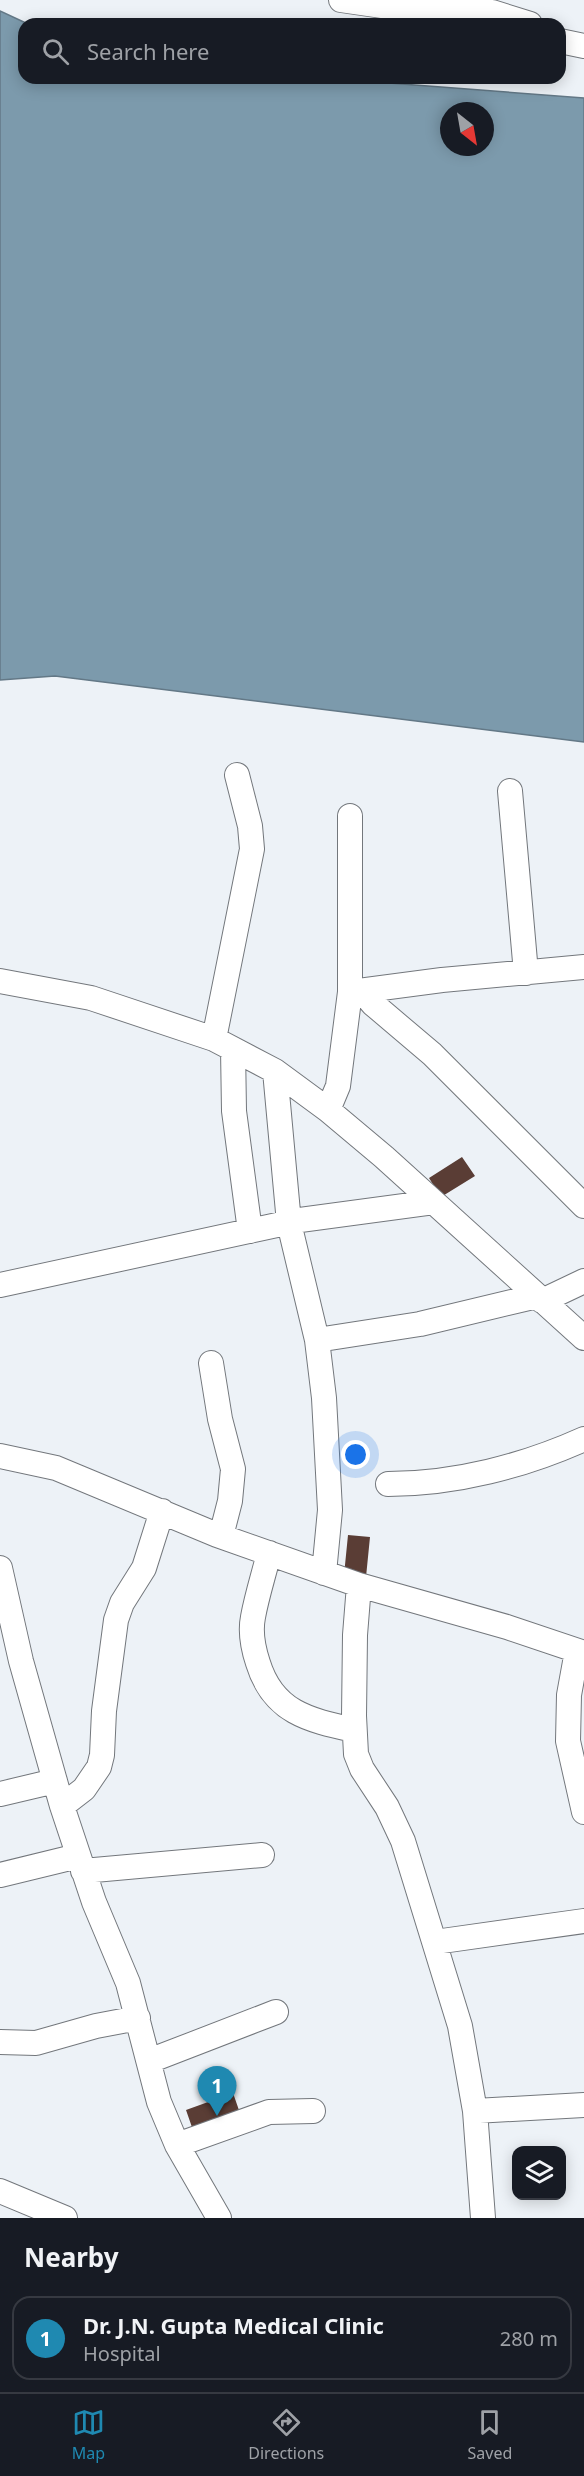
<!DOCTYPE html>
<html lang="en">
<head>
<meta charset="utf-8">
<style>
  :root { --surface:#171b24; --page:#20242c; --text:#f1f3f6; --muted:#9ea1a6; --line:#363941; --accent:#1f89b1 }
  body { margin:0; font-family:"Noto Sans",sans-serif; background:var(--page); color:var(--text) }
  .controls { position:absolute; right:18px; bottom:18px; display:grid; overflow:hidden; border-radius:12px; box-shadow:0 3px 15px #0003 }
  .controls button { width:54px; height:54px; display:grid; place-items:center; padding:0; border:0; border-bottom:2px solid var(--line); background:var(--surface); color:var(--text); font:30px sans-serif }
  .compass { position:absolute; left:440px; top:102px; width:54px; height:54px; border-radius:50%; background:var(--surface); box-shadow:0 3px 15px #0003; rotate:149deg }
  .you { position:absolute; left:356px; top:1455px; width:21px; height:21px; margin:-15px; border:4px solid #fff; border-radius:50%; background:#1a73e8; box-shadow:0 0 0 9px #1a73e833 }
  .badge { display:grid; place-items:center; width:39px; height:39px; border-radius:50%; background:var(--accent); color:#fff; font-size:20px; font-weight:700 }
  .pin { position:absolute; translate:-50% -50px; filter:drop-shadow(0 2px 3px #0008) }
  .pin::after { content:''; position:absolute; top:32px; width:21px; height:18px; background:inherit; clip-path:polygon(0 0,100% 0,50% 100%) }
  .list { margin:0; padding:0; list-style:none }
  h2 { display:flex; justify-content:space-between; align-items:center; height:78px; margin:0; padding:0 24px; font-size:26px }
  h2 small { font-size:20px; font-weight:400; color:var(--muted) }
  .list li { display:grid; grid-template-columns:39px 1fr auto; gap:18px; align-items:center; box-sizing:border-box; height:84px; margin:0 12px 12px; padding:0 12px; border:2px solid var(--line); border-radius:18px }
  .list b { display:block; font-size:22px; white-space:nowrap }
  .list p { margin:0; font-size:20px; white-space:nowrap; color:var(--muted) }
  .list em { font-size:20px; font-style:normal; color:var(--muted) }
  .icon { flex:none; width:33px; height:33px; fill:none; stroke:currentColor; stroke-width:2; stroke-linecap:round; stroke-linejoin:round }
  .map { position:relative; flex:none; width:584px; height:2218px; overflow:hidden }
  .search { position:absolute; background:var(--surface); box-shadow:0 3px 15px #0003; left:18px; right:18px; top:18px; height:66px; display:flex; align-items:center; gap:15px; box-sizing:border-box; padding:0 21px; border-radius:18px; color:var(--muted); font-size:22px }
  .sheet { height:174px; background:var(--surface) }
  nav { display:flex; justify-content:space-around; align-items:center; box-sizing:border-box; height:84px; border-top:2px solid var(--line); background:var(--surface); font-size:16px; color:var(--muted) }
  nav a { display:grid; justify-items:center; gap:3px }
  nav .on { color:var(--accent) }
  .map>svg:first-child { display:block }
  .water { fill:#7c9aac; stroke:#637886; stroke-width:1.5; fill-rule:evenodd }
  .building { fill:#5a3d35 }
  .lines { fill:none; stroke-linecap:round; stroke-linejoin:round }
  .minor-casing { stroke:#73777c; stroke-width:26 }
  .minor { stroke:#fff; stroke-width:24 }
</style>
</head>
<body>
<div class="map">
<svg width="584" height="2218" viewBox="0 0 584 2218">
  <rect width="100%" height="100%" fill="#edf2f7"/>
  <path class="water" d="M0 11 28 24H24V78H323L584 98V742L55 676 0 680ZM449 111H485V147H449Z"/>
  <path class="building" d="M462 1157 475 1176 441 1197 429 1178Z
    M348 1535 370 1537 366 1577 344 1575Z
    M233 2093 241 2116 194 2133 186 2110Z"/>
  <g class="lines">
    <defs>
      <path id="minor" d="M341 0 403 9 492 12 530 24
        M560 41 584 46
        M510 791 526 973
        M0 981 91 998 214 1039 275 1071 328 1110 384 1157 584 1338
        M362 991 373 1004 432 1054 584 1206
        M351 992 442 980 584 967
        M214 1039 252 849 250 826 237 775
        M233 1049 234 1111 250 1231
        M275 1071 289 1223 317 1340 324 1398 330 1510 324 1573
        M328 1110 338 1086 350 992V816
        M0 1285 300 1220 434 1202
        M542 1301 584 1281
        M317 1340 420 1324 537 1296
        M211 1363 220 1419 233 1469 230 1501 221 1536
        M0 1456 56 1468 217 1535 359 1585 507 1627 584 1653
        M388 1484C455 1484 524 1466 584 1439
        M269 1553C264 1574 257 1595 253 1617 250 1632 253 1648 258 1663 273 1712 308 1720 354 1730
        M0 1568 21 1661 62 1806 94 1902 128 1983 159 2102 177 2145 219 2218
        M359 1585 355 1635 354 1716 356 1754 362 1769 387 1807 403 1841 460 2026 475 2111 483 2218
        M577 1651 569 1695 568 1741 584 1812
        M0 1794 55 1781
        M62 1806 84 1789 99 1767 102 1755 104 1711 116 1620 122 1603 144 1568 162 1511
        M83 1871 262 1855
        M0 1875 78 1856
        M435 1942 584 1921
        M0 2042 36 2043 96 2026 138 2018
        M149 2061 276 2012
        M475 2111 584 2105
        M177 2145 269 2112 313 2111
        M0 2191 65 2218"/>
    </defs>
    <use href="#minor" class="minor-casing"/>
    <use href="#minor" class="minor"/>
  </g>
</svg>
<div class="controls">
<button><svg class="icon" aria-label="layers" viewBox="0 0 24 24"><path d="M12 4l9 5-9 5-9-5zM3 14l9 5 9-5"/></svg></button>
</div>
<svg class="compass" viewBox="-18 -18 36 36"><path d="M0-13l5 13h-10z" fill="#e53935"/><path d="M0 13l5-13h-10z" fill="#9ea1a6"/></svg>
<div class="you"></div>
<div class="pin badge" style="left:217px;top:2116px">1</div>
<div class="search"><svg class="icon" aria-label="search" viewBox="0 0 24 24"><circle cx="10" cy="10" r="6"/><path d="M15 15l6 6"/></svg>Search here</div>
</div>
<section class="sheet">
<h2>Nearby<small></small></h2>
<ul class="list">
<li><span class="badge">1</span><div><b>Dr. J.N. Gupta Medical Clinic</b><p>Hospital</p></div><em>280 m</em></li>
</ul>
</section>
<nav>
<a class="on"><svg class="icon" aria-label="map" viewBox="0 0 24 24"><path d="M3 6l6-2 6 2 6-2v14l-6 2-6-2-6 2zM9 4v14M15 6v14"/></svg>Map</a>
<a><svg class="icon" aria-label="directions" viewBox="0 0 24 24"><path d="M12 3l9 9-9 9-9-9zM9 14v-3h6M13 9l2 2-2 2"/></svg>Directions</a>
<a><svg class="icon" aria-label="saved" viewBox="0 0 24 24"><path d="M7 4h10v16l-5-4-5 4z"/></svg>Saved</a>
</nav>
</body>
</html>
